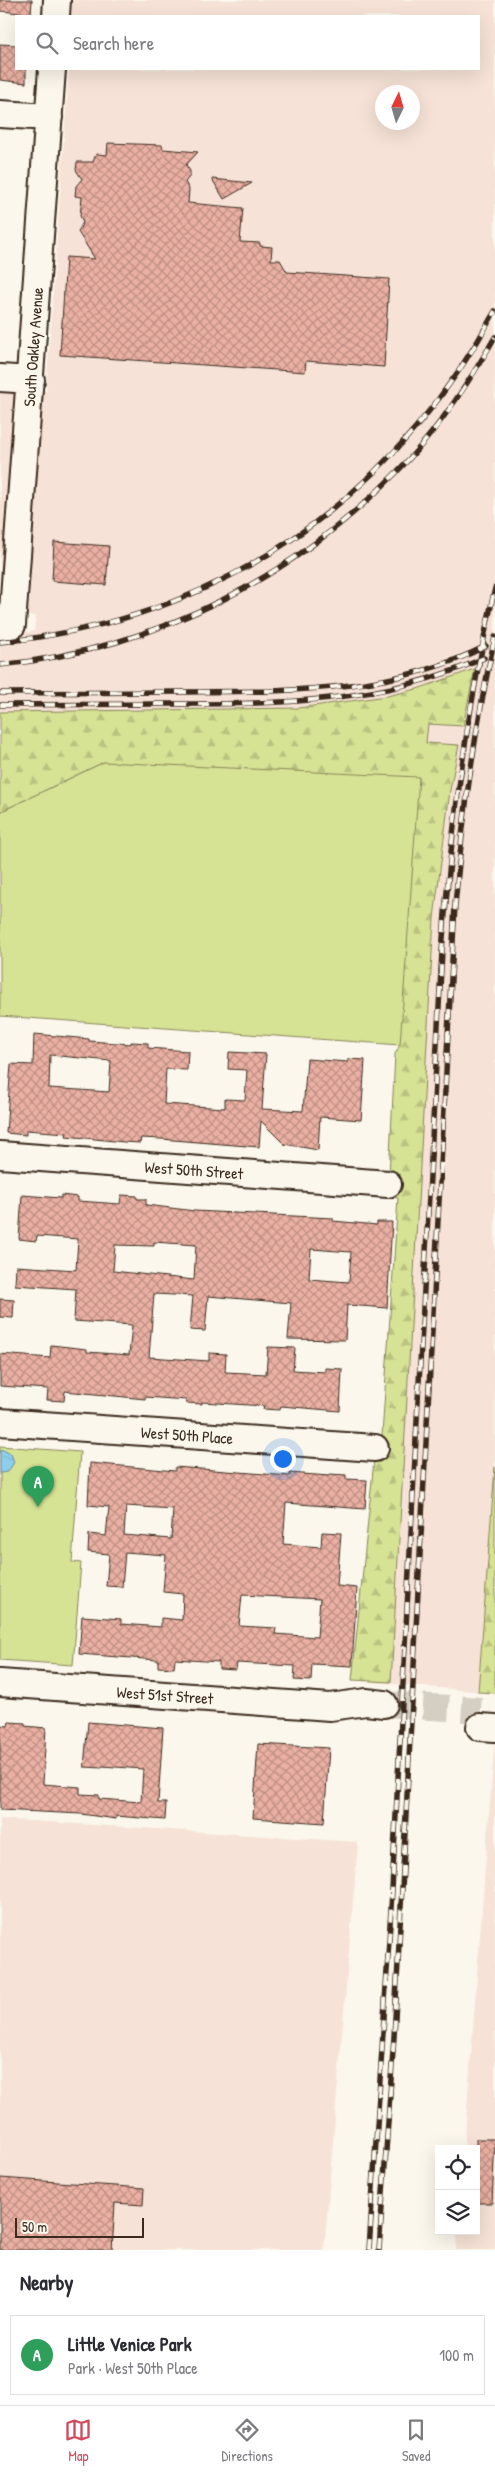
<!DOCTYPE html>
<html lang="en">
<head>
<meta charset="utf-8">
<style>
  :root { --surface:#fff; --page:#f2f2f3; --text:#2b2b33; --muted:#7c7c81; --line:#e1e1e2; --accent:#d1495b }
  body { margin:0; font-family:"Patrick Hand",sans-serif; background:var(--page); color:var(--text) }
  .controls { position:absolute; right:15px; bottom:15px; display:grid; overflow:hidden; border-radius:0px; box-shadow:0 5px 20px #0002 }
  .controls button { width:45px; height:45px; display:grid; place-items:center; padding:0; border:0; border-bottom:1px solid var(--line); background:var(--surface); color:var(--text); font:25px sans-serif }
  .compass { position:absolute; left:375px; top:85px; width:45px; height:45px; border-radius:50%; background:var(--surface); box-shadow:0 5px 20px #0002; rotate:5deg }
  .scale { position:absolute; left:15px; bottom:12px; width:129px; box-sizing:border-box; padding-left:5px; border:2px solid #3b2a1e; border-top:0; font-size:14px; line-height:18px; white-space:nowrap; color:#3b2a1e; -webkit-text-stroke:4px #fbf7ec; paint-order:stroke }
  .you { position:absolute; left:282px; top:1458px; width:18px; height:18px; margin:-12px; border:4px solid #fff; border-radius:50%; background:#1a73e8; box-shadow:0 0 0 8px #1a73e833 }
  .badge { display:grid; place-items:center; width:32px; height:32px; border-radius:50%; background:var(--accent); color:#fff; font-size:16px; font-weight:700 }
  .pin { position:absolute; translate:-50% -41px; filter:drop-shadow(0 1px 2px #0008) }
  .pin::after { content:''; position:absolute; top:26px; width:18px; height:15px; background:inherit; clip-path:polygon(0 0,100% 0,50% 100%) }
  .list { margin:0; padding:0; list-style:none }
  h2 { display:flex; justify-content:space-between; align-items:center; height:65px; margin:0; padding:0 20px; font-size:21px }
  h2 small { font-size:16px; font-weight:400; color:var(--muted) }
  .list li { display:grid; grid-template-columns:32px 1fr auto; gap:15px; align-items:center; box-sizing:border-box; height:80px; margin:0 10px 10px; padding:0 10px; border:1px solid var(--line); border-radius:0px }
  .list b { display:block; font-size:19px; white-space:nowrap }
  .list p { margin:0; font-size:16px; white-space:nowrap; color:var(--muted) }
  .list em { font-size:16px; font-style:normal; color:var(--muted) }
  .icon { flex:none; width:28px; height:28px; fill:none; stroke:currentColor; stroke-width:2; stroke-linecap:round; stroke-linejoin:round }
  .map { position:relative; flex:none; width:495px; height:2250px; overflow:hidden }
  .search { position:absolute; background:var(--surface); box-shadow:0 5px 20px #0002; left:15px; right:15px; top:15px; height:55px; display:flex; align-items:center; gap:12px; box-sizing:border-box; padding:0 18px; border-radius:0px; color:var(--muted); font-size:19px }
  .sheet { height:155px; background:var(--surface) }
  nav { display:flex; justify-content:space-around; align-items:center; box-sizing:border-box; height:70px; border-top:1px solid var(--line); background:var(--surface); font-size:14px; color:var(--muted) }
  nav a { display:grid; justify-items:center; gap:2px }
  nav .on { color:var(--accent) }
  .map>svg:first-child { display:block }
  .built { fill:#f6e2d6; fill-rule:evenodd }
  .forest { fill:url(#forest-firs); stroke:#888659 }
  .park { fill:#d6e294; stroke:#888659 }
  .water { fill:url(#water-ripples); stroke:#6c8c9b }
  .building { fill:url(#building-cross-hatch); stroke:#3b2a1e; fill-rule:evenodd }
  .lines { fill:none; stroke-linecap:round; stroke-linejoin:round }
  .minor-tunnel { stroke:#d5cec3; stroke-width:26; stroke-dasharray:26 13; stroke-linecap:butt }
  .minor-casing { stroke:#3b2a1e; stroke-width:30 }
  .minor { stroke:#fbf7ec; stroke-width:26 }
  .rail-casing { stroke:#3b2a1e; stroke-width:5.5 }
  .rail { stroke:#fbf7ec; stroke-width:4; stroke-dasharray:11; stroke-linecap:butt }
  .labels { text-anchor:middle; stroke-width:4.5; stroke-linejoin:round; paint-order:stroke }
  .street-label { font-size:16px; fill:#3b2a1e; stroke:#fbf7ec }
</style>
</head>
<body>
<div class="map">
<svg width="495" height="2250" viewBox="0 0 495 2250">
  <defs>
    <pattern id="forest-firs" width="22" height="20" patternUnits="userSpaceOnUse" patternTransform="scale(1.25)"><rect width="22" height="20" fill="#d6e294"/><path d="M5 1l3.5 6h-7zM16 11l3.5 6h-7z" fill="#b9c27f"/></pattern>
    <pattern id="water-ripples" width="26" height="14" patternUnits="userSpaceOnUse" patternTransform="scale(1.25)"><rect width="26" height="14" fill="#8dceee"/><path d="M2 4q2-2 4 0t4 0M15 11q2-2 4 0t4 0" fill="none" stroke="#7bb1cc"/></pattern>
    <pattern id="building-cross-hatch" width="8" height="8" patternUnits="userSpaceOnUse" patternTransform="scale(1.25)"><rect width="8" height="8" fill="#eab0a3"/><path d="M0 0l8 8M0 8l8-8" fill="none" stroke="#bf8f84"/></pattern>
  </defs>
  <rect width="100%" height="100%" fill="#fbf7ec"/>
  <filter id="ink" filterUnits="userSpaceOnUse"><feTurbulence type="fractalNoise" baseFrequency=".02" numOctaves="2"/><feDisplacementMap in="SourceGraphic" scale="10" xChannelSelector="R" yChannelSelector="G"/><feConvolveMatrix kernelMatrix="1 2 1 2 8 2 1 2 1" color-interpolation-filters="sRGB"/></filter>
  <g filter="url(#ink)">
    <path class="built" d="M72 0H495V1693L352 1680 374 1460 382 1435 398 1198 387 1197 400 1045 104 762 0 766V634L34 631 36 616 0 613V388L46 391 69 69H479V16H72ZM382 92H412V122H382Z
      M495 1736V2250H456L457 2231H476V2149H464Z
      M0 1819 358 1842 324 2250H0Z"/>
    <path class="forest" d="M475 669 463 726 428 724 426 743 459 745 450 790 434 918 391 1682 352 1680 374 1460 382 1435 398 1198 392 1197 393 1176 389 1175 395 1054 400 1045 104 762 0 812V712L298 708 387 696 417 689Z
      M495 1467V1693L478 1692Z"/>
    <path class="park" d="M104 762 419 777 400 1045 0 1016V812Z
      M0 1446 80 1452 72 1562 81 1563 73 1665 0 1660Z"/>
    <path class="water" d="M3 1450 11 1454 14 1462 8 1472 0 1473V1451Z"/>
    <path class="building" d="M0 0H32L31 14 0 11Z
      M0 44 16 45V69H26V83L0 80Z
      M108 143 162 145 163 149 198 152 186 165 190 171V176L185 182 189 189 188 203 243 208 240 242 260 243V246L272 247 271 260H280L287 272 389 279 384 367 306 361 305 372 60 355 66 257 95 259 78 232 83 222 80 216 82 197 75 196 76 186 82 179 76 170 77 162H93L96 154 107 155Z
      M212 179 252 183 224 199Z
      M54 542 109 546 106 585 52 581Z
      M34 1034 89 1039V1041L131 1044V1042L148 1043V1048L188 1051 187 1070 166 1069 164 1104 225 1108V1099L245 1100 247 1070 228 1069 229 1052 248 1053 266 1054 262 1109 303 1111 307 1059 348 1062V1059L365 1060 361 1120 320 1117 318 1150 284 1144 261 1121 259 1147 161 1139 141 1138 140 1143 124 1142 66 1136 67 1133 26 1130V1135L6 1133 11 1064 33 1065ZM50 1055 111 1061 109 1092 49 1088Z
      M22 1195 61 1198V1195L78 1197V1201L120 1204 121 1195 137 1196V1199H146V1205L195 1211 333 1218V1221L377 1225V1222H392L387 1308 347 1305 345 1340 288 1339 291 1303 208 1296 205 1331 190 1330 193 1296 154 1294 149 1357 209 1361V1353L226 1354 225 1372 266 1374 268 1347 295 1348 293 1370 325 1372V1368L342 1369 340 1411 281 1406 280 1410 263 1409 264 1406 202 1402V1404L186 1403V1400L145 1397V1399L65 1391 64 1401 47 1400 48 1389 0 1386V1354L50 1358 51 1345 87 1349V1352L129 1355 132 1325 74 1321 76 1289 15 1285 16 1266 76 1270 78 1239 37 1236 36 1241 19 1239ZM154 1242 196 1245 194 1280 113 1271 115 1245 154 1246ZM311 1249 351 1252 349 1282 309 1279Z
      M0 1299 14 1300 13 1318 0 1317Z
      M90 1463 175 1471V1467L290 1476V1473L329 1476V1474L346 1475V1479L367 1480 365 1509 286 1503 283 1544 321 1547 322 1532 341 1533 337 1586 357 1588 352 1666 312 1664 311 1681 294 1680 295 1666 237 1663 236 1670 219 1669V1662L175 1659 174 1668 158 1667V1660L79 1654 82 1616 121 1619V1624L161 1627V1618L182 1620 183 1594 163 1592 166 1555 125 1552 122 1587 106 1586 109 1554 88 1552 89 1534 106 1536 109 1507 88 1505ZM126 1506 173 1509 171 1539 124 1535ZM242 1595 320 1599 317 1637 275 1634 276 1628 239 1626Z
      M9 1722 25 1723V1726L46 1728 43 1784 80 1787V1794L99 1795V1799L141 1802 143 1769 102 1766V1768L84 1767 88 1722 163 1728 158 1803H166L165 1820 116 1816V1819L81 1814 0 1810V1725L8 1726Z
      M258 1744 329 1748 324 1823 253 1818Z
      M476 2139H495L492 2203H476Z
      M0 2178 144 2188 143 2205 115 2203 112 2250H0Z"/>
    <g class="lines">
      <path class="minor-tunnel" d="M384 1704 481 1710"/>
      <defs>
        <path id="minor" d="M56 16 57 0
          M0 114 49 117
          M0 378 31 380
          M0 626 12 625 52 69
          M0 1155 388 1184
          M0 1422 375 1448
          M0 1683 330 1707 366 1702 384 1704
          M480 1727 495 1728"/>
      </defs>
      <use href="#minor" class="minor-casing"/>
      <use href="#minor" class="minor"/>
      <defs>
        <path id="rail" d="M0 642C218 621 391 502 495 311
          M0 665C158 649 303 574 410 458 444 421 471 379 495 337
          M0 693C61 693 121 692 182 692 285 691 392 694 486 646
          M0 705C53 705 106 704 160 704 271 704 380 705 484 658
          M369 2250 391 1909 442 951C451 828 467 708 495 588
          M379 2250 394 2037 455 905C463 815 475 726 495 637"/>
      </defs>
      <use href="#rail" class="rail-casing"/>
      <use href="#rail" class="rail"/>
    </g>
  </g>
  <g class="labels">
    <g class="street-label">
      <text transform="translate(33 347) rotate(-86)" y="6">South Oakley Avenue</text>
      <text transform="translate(194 1170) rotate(4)" y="6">West 50th Street</text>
      <text transform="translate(187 1435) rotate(4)" y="6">West 50th Place</text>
      <text transform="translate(165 1695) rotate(4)" y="6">West 51st Street</text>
    </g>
  </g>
</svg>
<div class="controls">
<button><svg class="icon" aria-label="locate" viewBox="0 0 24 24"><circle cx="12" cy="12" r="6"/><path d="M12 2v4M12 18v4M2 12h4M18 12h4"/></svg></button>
<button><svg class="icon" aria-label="layers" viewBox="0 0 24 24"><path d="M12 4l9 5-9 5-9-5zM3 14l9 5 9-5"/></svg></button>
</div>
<svg class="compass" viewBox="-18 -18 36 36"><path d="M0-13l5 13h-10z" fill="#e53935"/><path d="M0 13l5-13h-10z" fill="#7c7c81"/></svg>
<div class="scale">50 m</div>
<div class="you"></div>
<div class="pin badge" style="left:38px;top:1507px;background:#2e9e5b">A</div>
<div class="search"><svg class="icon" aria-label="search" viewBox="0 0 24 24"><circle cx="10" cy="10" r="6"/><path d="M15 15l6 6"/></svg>Search here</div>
</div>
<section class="sheet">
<h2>Nearby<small></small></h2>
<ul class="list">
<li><span class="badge" style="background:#2e9e5b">A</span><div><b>Little Venice Park</b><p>Park · West 50th Place</p></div><em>100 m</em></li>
</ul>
</section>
<nav>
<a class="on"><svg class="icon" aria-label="map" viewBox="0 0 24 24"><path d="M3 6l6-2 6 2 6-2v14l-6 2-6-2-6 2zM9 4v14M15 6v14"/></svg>Map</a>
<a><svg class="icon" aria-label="directions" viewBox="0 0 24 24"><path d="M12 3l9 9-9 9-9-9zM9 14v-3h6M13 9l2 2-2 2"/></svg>Directions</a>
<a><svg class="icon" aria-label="saved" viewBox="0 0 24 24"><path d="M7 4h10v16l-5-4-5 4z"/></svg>Saved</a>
</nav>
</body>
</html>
